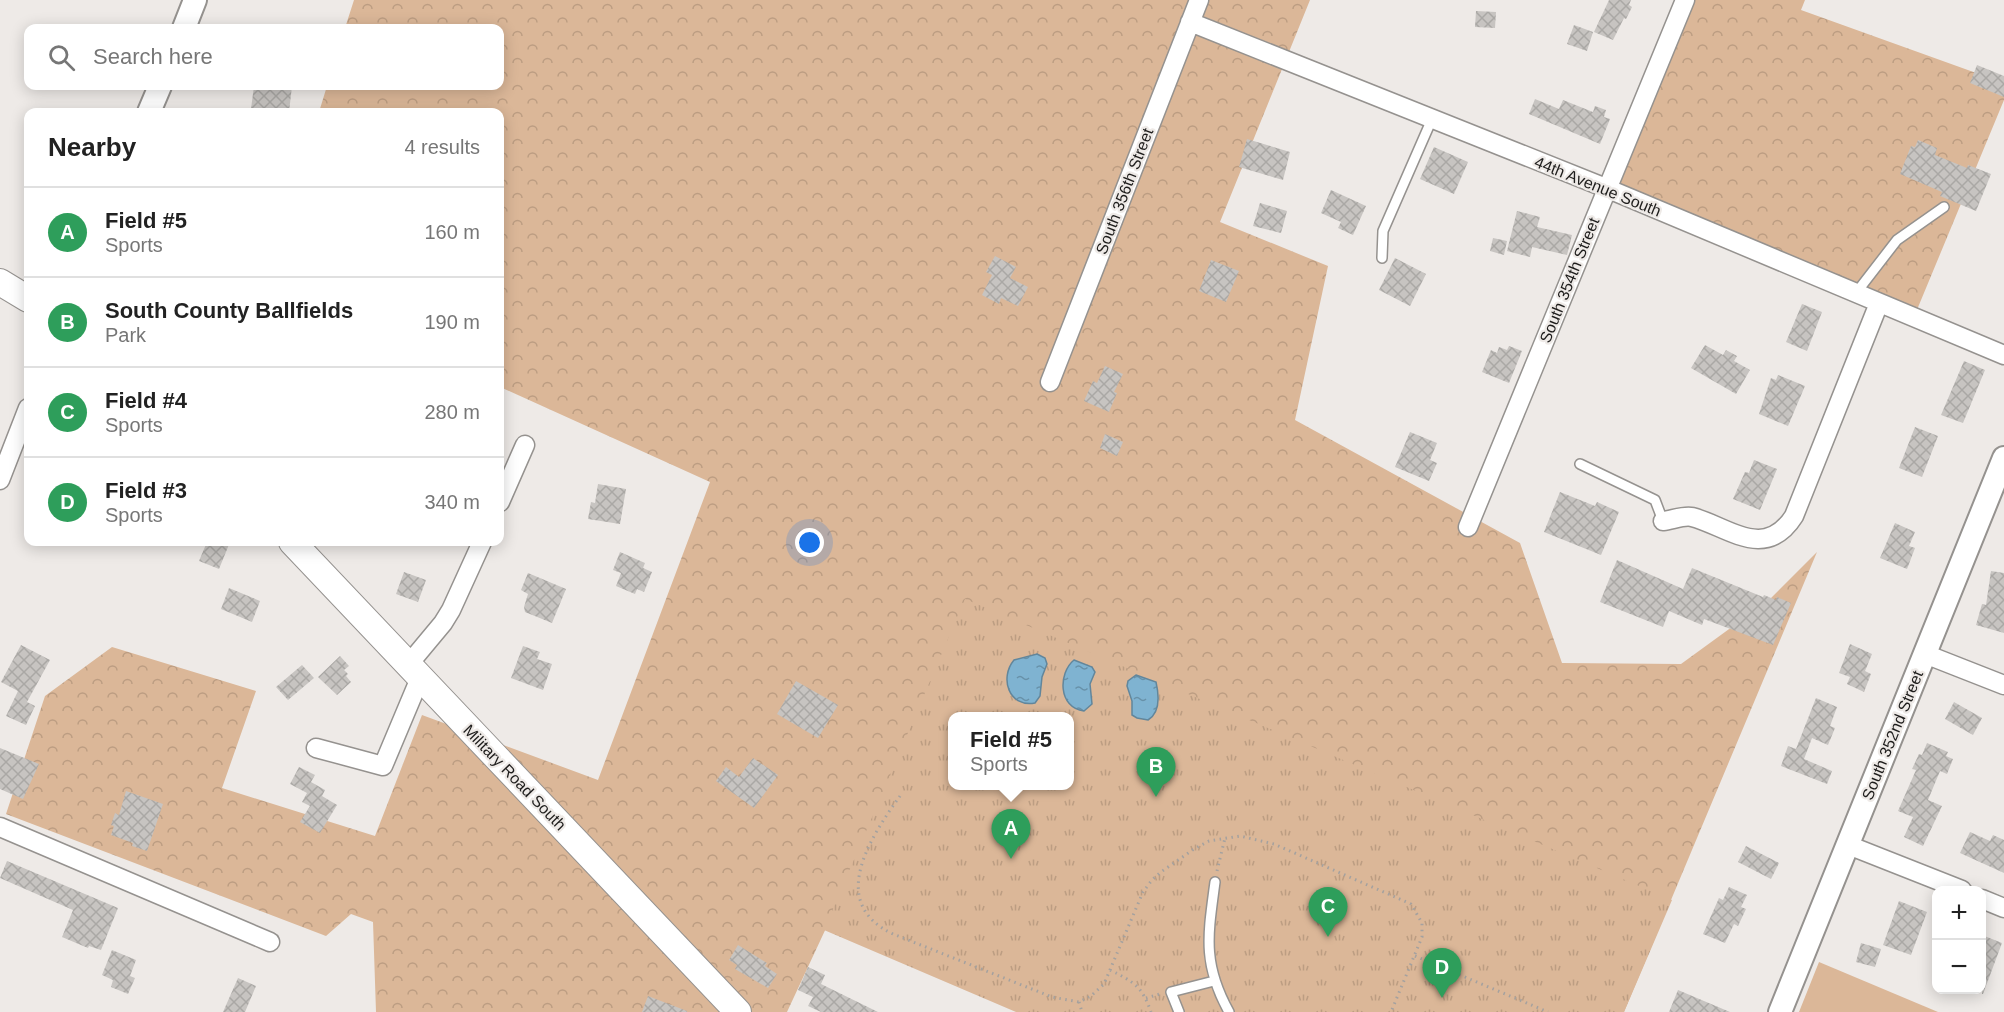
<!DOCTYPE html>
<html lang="en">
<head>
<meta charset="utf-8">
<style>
  :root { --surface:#fff; --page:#f2f2f2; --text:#222; --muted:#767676; --line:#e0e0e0; --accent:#1a73e8 }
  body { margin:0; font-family:Arial,sans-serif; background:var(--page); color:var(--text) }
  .controls { position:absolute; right:18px; bottom:18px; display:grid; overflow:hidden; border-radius:12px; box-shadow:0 3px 15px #0003 }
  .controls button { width:54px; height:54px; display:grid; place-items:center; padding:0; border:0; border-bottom:2px solid var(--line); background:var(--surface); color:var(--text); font:30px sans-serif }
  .you { position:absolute; left:810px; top:543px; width:21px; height:21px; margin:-15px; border:4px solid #fff; border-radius:50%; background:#1a73e8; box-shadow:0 0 0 9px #1a73e833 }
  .badge { display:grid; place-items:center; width:39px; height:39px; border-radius:50%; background:var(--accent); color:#fff; font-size:20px; font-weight:700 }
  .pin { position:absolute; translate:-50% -50px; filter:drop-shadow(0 2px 3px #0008) }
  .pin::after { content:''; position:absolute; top:32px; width:21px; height:18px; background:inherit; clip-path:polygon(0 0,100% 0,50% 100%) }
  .popup { position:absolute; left:948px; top:712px; width:126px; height:78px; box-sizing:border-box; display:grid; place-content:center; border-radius:12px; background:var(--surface); filter:drop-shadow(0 2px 4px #0005); font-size:20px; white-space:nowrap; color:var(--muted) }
  .popup b { font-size:22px; color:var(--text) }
  .popup::after { content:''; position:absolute; left:50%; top:100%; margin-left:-12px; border:12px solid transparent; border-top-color:var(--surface) }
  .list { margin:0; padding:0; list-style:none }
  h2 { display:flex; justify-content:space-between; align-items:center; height:78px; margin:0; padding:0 24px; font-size:26px }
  h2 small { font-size:20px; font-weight:400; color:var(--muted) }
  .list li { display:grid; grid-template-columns:39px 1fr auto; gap:18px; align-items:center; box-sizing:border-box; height:90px; padding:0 24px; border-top:2px solid var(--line) }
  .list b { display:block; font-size:22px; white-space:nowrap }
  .list p { margin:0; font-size:20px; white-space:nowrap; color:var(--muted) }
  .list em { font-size:20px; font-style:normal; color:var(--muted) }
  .icon { flex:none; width:33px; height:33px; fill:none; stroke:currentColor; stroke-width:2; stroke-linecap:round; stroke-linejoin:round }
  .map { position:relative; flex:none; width:2004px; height:1012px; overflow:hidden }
  .search { position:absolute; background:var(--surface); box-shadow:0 3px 15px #0003; left:24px; top:24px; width:480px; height:66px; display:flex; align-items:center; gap:15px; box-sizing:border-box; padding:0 21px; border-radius:12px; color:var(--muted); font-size:22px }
  .panel { position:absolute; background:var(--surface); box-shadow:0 3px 15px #0003; left:24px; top:108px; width:480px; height:438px; border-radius:12px }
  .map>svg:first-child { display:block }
  .grass { fill:#dbb798 }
  .forest { fill:url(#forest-crowns) }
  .park { fill:url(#park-tufts); fill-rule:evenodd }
  .water { fill:url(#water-ripples); stroke:#62869b; stroke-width:1.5 }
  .building { fill:url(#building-cross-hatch) }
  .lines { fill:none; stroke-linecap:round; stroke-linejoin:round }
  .service-casing { stroke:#95928f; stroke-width:12 }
  .minor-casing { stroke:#95928f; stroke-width:21 }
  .tertiary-casing { stroke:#95928f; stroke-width:26 }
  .secondary-casing { stroke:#95928f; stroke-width:28 }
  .path { stroke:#a4a19f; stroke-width:3; stroke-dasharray:1.5 4.5; stroke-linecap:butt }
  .service { stroke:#fff; stroke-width:9 }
  .minor { stroke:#fff; stroke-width:18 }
  .tertiary { stroke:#fff; stroke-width:22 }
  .secondary { stroke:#fff; stroke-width:26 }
  .labels { text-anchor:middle; stroke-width:4.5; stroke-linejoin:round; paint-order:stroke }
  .street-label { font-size:16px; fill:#1e1d1c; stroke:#eeeae7 }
</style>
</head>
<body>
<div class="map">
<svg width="2004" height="1012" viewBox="0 0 2004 1012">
  <defs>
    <pattern id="forest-crowns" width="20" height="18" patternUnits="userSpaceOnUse" patternTransform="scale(1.5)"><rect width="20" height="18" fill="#dbb798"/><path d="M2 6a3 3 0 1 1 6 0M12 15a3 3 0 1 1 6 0" fill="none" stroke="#bc9d82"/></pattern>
    <pattern id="park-tufts" width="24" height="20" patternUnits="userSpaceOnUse" patternTransform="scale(1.5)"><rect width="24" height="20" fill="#dbb798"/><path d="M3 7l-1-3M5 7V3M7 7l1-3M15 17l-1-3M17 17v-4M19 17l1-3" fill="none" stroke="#bc9d82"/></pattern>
    <pattern id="water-ripples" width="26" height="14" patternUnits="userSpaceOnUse" patternTransform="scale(1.5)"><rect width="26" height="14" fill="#7fb3d1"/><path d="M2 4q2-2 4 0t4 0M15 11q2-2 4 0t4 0" fill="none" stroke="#6791a9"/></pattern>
    <pattern id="building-cross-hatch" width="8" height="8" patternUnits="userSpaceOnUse" patternTransform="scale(1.5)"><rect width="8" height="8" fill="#c7c4c1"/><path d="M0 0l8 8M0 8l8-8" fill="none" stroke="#aaa8a5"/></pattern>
  </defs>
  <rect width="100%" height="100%" fill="#eeeae7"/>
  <path class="grass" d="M1819 962 1938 1012H1799Z"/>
  <path class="forest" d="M354 0H1310L1220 222 1328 266 1295 420 1520 543 1562 663 1681 664 1769 600 1817 552 1624 1012 964 632 787 1012H376L373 922 351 914 326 936 6 814 45 696 112 647 256 691 222 788 375 836 422 715 598 780 710 482 500 387V112H319L327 86H500V28H345Z
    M1685 0H1805L1801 10 2004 83V100L1914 317 1606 188Z"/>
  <path class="park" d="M965 599 1672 900 1624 1012H1016L824 930ZM952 716H1070V786H952Z"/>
  <path class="water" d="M1037 654 1045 658 1047 664 1042 677 1040 696 1035 703C1009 708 999 678 1014 660Z
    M1074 660 1092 667 1095 672 1090 684 1092 704 1084 711C1058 708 1058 673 1074 660Z
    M1136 675 1156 682C1159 695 1161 712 1148 720L1137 718 1132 715V701L1127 686 1128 681Z"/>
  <path class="building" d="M1609 0H1631L1629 5 1632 7 1626 19 1624 18 1613 40 1594 32Z
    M1476 11 1496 12 1495 28 1475 27Z
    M1574 25 1593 32 1587 51 1567 44Z
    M1977 65 2004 76V97L1970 83Z
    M254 86H292L289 112 251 109Z
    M1535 99 1559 109 1563 100 1593 112 1595 106 1606 110 1604 117 1610 119 1600 144 1529 114Z
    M1247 139 1290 152 1283 180 1239 167Z
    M1918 140 1937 148 1935 155 1967 168 1968 165 1991 174 1976 211 1940 196 1942 192 1900 174 1911 146 1915 147Z
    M1434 147 1468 162 1454 194 1420 179Z
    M1331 190 1366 206 1353 235 1338 228 1341 222 1321 213Z
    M1260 203 1287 211 1281 233 1253 226Z
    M1517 211 1540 217 1537 227 1572 235 1567 255 1532 247 1530 257 1507 251Z
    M1493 238 1507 241 1504 255 1490 251Z
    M995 256 1016 267 1010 278 1028 287 1018 306 1001 298 999 304 982 295 992 275 986 272Z
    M1395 258 1426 274 1410 306 1379 290Z
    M1211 260 1239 271 1226 302 1199 291Z
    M1802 304 1822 312 1807 351 1786 342Z
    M1705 345 1723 355 1726 350 1737 356 1734 361 1750 370 1736 394 1691 368Z
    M1509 346 1522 351 1509 383 1482 372 1491 350 1497 353 1499 347 1507 350Z
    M1964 361 1985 370 1963 423 1941 415Z
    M1105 366 1123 374 1114 392 1117 393 1109 412 1084 401 1093 381 1097 383Z
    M1778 375 1805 386 1788 426 1759 414 1771 378 1776 380Z
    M1915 427 1938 436 1922 477 1899 468Z
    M1410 432 1437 443 1430 460 1437 463 1429 481 1395 467Z
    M1105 434 1123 442 1117 456 1100 448Z
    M1754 460 1777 469 1760 510 1733 499 1745 472 1749 473Z
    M598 484 626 489 620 524 588 519 591 502 595 503Z
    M1560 492 1595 506 1597 502 1619 512 1601 555 1544 532Z
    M1895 523 1915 532 1909 546 1915 548 1907 569 1880 558Z
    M207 542H230L219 569 199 561Z
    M620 552 645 563 643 568 652 572 644 592 637 589 635 594 616 586 621 573 613 570Z
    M1617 560 1683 589 1692 568 1763 597 1764 595 1776 600 1777 597 1791 603 1773 645 1704 619 1702 625 1669 611 1663 627 1600 602Z
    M1991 571 2004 573V633L1976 625 1982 604 1986 605Z
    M404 572 426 580 418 602 396 594Z
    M528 573 566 589 552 623 525 612 524 607 528 594 521 590Z
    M229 588 260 601 252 622 221 609Z
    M1850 644 1872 654 1865 671 1871 674 1864 692 1847 684 1850 677 1839 673Z
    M21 645 50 660 27 702 35 706 26 725 6 716 18 691 1 682Z
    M523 646 540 652 537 659 552 664 543 690 511 678Z
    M340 656 349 666 344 670 348 674 346 676 351 682 337 695 318 677Z
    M302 665 314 678 288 700 276 687Z
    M796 681 838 705 818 738 777 714Z
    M1816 698 1837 707 1830 726 1835 728 1828 745 1812 738 1804 759 1832 771 1827 784 1781 766 1788 746 1796 749Z
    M1954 702 1982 718 1973 735 1945 719Z
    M1927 743 1948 752 1946 756 1953 759 1947 774 1940 771 1928 800 1942 806 1923 846 1904 837 1913 817 1898 811 1916 770 1912 769 1919 754 1922 755Z
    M0 748 39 764 23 799 0 789Z
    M753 758 778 775 754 808 716 781 726 767 739 777Z
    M299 767 315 775 311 782 325 790 322 796 337 805 320 833 300 822 310 806 302 802 307 793 290 784Z
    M126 791 163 804 147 851 132 846 133 843 111 835 114 826 111 825 115 813 119 815Z
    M1970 832 1990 841 1993 835 2004 840V873L1960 853Z
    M1746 846 1779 863 1771 879 1738 862Z
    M7 861 118 908 101 950 89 946 88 948 62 937 73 910 0 878Z
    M1729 887 1747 895 1741 907 1746 909 1738 926 1734 924 1725 943 1703 934 1719 898 1723 900Z
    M1899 901 1927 912 1911 955 1883 945Z
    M1982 935 2002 943 1983 994H1982Z
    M1861 943 1881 949 1875 967 1856 962Z
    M738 945 767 963 765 966 777 974 768 988 735 969 737 965 729 960Z
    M112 950 136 960 130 976 135 978 128 994 111 987 113 980 102 975Z
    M808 967 825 975 821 984 878 1012H821L808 1006 813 997 798 990Z
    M238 978 256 986 245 1012H223Z
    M1678 990 1730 1012H1669Z
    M648 996 687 1011V1012H642Z"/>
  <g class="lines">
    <defs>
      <path id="service" d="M1382 258 1383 231 1432 119
        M1856 293 1897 240 1944 207
        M1580 464 1655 500 1663 521
        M1215 882C1208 935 1202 963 1229 1012
        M1179 1012 1171 992 1214 981"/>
      <path id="minor" d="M1190 22 1606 188 2004 355
        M1050 382 1199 0
        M0 480 28 408
        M500 502 525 445
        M1663 521C1672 520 1684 515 1692 517 1727 526 1765 562 1794 516L1879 303
        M1468 527 1685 0
        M1925 654 2004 685
        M408 665 443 623 451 610 482 542
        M316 748 383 766 420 678
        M0 827 270 942
        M1848 845 1962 890
        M1982 899 2004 908"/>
      <path id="tertiary" d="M184 28 195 0
        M149 112 160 86
        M1780 1012 2004 458"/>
      <path id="secondary" d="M0 282 28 299
        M292 542 738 1012"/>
    </defs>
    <use href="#service" class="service-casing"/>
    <use href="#minor" class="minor-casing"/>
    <use href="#tertiary" class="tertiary-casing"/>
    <use href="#secondary" class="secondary-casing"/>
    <path class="path" d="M900 796C870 838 827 903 893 934L1052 997 1079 1002 1091 996 1104 984 1143 892 1152 880 1161 872 1194 849 1209 841 1240 836 1274 844 1411 904 1422 923V937L1391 1012
      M1217 871 1225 838
      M1415 956 1548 1012
      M1110 970C1134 982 1142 986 1151 1012
      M1146 998 1160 994
      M1079 1002 1082 1012"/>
    <use href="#service" class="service"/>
    <use href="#minor" class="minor"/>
    <use href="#tertiary" class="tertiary"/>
    <use href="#secondary" class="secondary"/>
  </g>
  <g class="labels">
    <g class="street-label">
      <text transform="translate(1598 186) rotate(22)" y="6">44th Avenue South</text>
      <text transform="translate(1124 191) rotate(-69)" y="6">South 356th Street</text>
      <text transform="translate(1569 280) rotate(-68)" y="6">South 354th Street</text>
      <text transform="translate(1892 735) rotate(-68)" y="6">South 352nd Street</text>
      <text transform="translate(515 777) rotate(46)" y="6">Military Road South</text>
    </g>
  </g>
</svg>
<div class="controls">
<button>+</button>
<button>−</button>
</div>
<div class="you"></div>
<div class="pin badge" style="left:1011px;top:859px;background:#2e9e5b">A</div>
<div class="popup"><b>Field #5</b>Sports</div>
<div class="pin badge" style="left:1156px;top:797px;background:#2e9e5b">B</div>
<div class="pin badge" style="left:1328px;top:937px;background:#2e9e5b">C</div>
<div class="pin badge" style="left:1442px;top:998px;background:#2e9e5b">D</div>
<div class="search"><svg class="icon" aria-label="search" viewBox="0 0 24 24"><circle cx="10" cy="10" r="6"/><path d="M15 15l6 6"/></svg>Search here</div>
<section class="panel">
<h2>Nearby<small>4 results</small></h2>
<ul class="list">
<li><span class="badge" style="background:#2e9e5b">A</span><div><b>Field #5</b><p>Sports</p></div><em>160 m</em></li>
<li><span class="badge" style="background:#2e9e5b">B</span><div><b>South County Ballfields</b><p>Park</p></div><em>190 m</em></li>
<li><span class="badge" style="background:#2e9e5b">C</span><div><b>Field #4</b><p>Sports</p></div><em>280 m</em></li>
<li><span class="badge" style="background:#2e9e5b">D</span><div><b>Field #3</b><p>Sports</p></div><em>340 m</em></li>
</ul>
</section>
</div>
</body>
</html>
